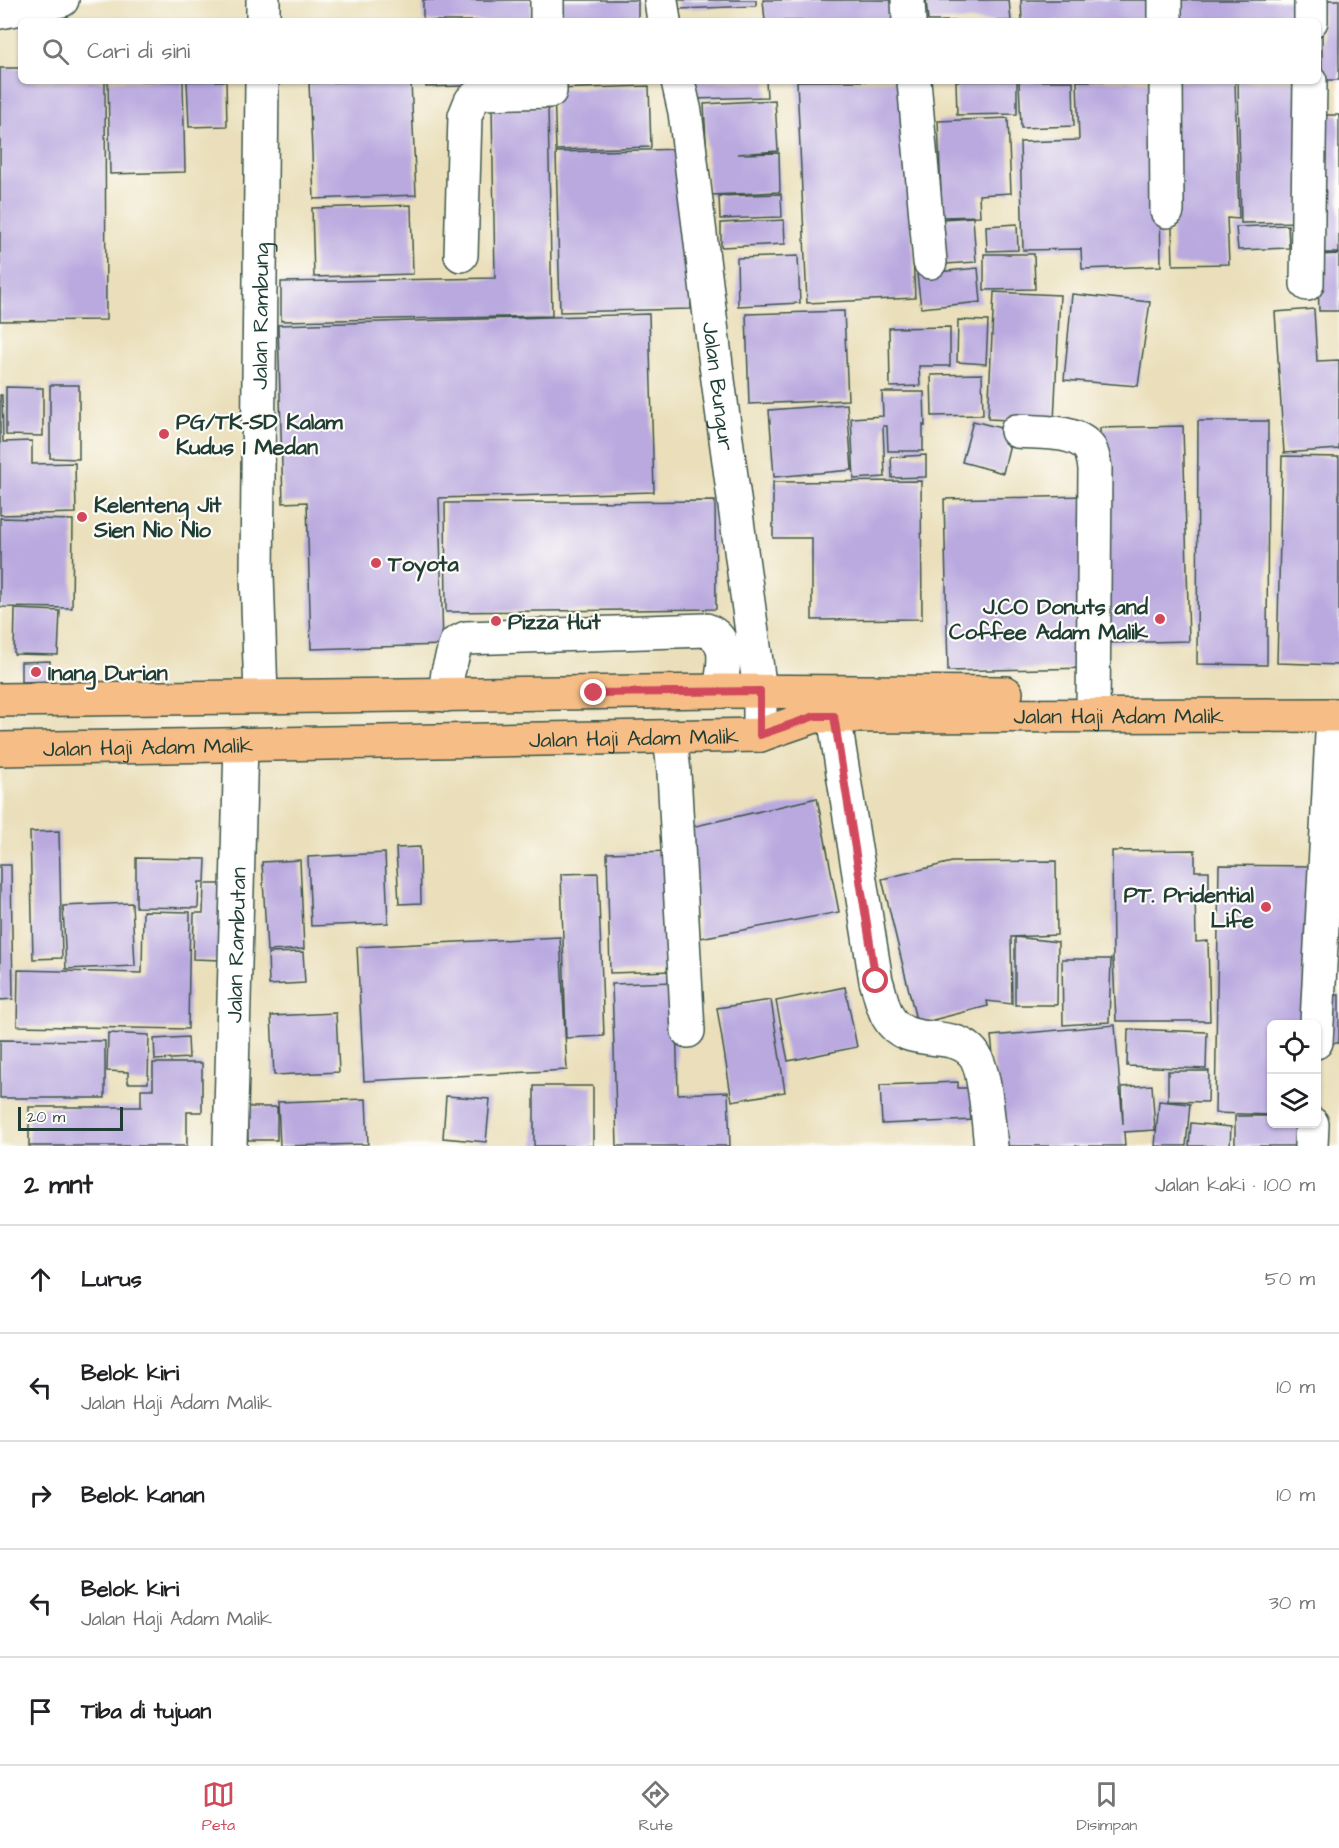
<!DOCTYPE html>
<html lang="id">
<head>
<meta charset="utf-8">
<style>
  :root { --surface:#fff; --page:#f6f6f6; --text:#202124; --muted:#757577; --line:#e0e0e0; --accent:#d1495b }
  body { margin:0; font-family:"Architects Daughter",sans-serif; background:var(--page); color:var(--text) }
  .controls { position:absolute; right:18px; bottom:18px; display:grid; overflow:hidden; border-radius:9px; box-shadow:0 2px 4px #0004 }
  .controls button { width:54px; height:54px; display:grid; place-items:center; padding:0; border:0; border-bottom:2px solid var(--line); background:var(--surface); color:var(--text); font:30px sans-serif }
  .scale { position:absolute; left:18px; bottom:15px; width:105px; box-sizing:border-box; padding-left:6px; border:3px solid #1f3d34; border-top:0; font-size:16px; line-height:21px; white-space:nowrap; color:#1f3d34; -webkit-text-stroke:4px #fdfcf7; paint-order:stroke }
  .stop { position:absolute; width:18px; height:18px; margin:-14px; border:4px solid #d1495b; border-radius:50%; background:#fff }
  .stop.end { background:#d1495b; border-color:#fff; box-shadow:0 2px 6px #0008 }
  .list { margin:0; padding:0; list-style:none }
  h2 { display:flex; justify-content:space-between; align-items:center; height:78px; margin:0; padding:0 24px; font-size:26px }
  h2 small { font-size:20px; font-weight:400; color:var(--muted) }
  .list li { display:grid; grid-template-columns:39px 1fr auto; gap:18px; align-items:center; box-sizing:border-box; height:108px; padding:0 24px; border-top:2px solid var(--line) }
  .list b { display:block; font-size:22px; white-space:nowrap }
  .list p { margin:0; font-size:20px; white-space:nowrap; color:var(--muted) }
  .list em { font-size:20px; font-style:normal; color:var(--muted) }
  .icon { flex:none; width:33px; height:33px; fill:none; stroke:currentColor; stroke-width:2; stroke-linecap:round; stroke-linejoin:round }
  .map { position:relative; flex:none; width:1339px; height:1146px; overflow:hidden }
  .search { position:absolute; background:var(--surface); box-shadow:0 2px 4px #0004; left:18px; right:18px; top:18px; height:66px; display:flex; align-items:center; gap:15px; box-sizing:border-box; padding:0 21px; border-radius:9px; color:var(--muted); font-size:22px }
  .sheet { height:618px; background:var(--surface) }
  nav { display:flex; justify-content:space-around; align-items:center; box-sizing:border-box; height:84px; border-top:2px solid var(--line); background:var(--surface); font-size:16px; color:var(--muted) }
  nav a { display:grid; justify-items:center; gap:3px }
  nav .on { color:var(--accent) }
  .map>svg:first-child { display:block }
  .building { fill:#b9a9df }
  .lines { fill:none; stroke-linecap:round; stroke-linejoin:round }
  .minor-casing { stroke:#3d5548; stroke-width:36 }
  .major-casing { stroke:#3d5548; stroke-width:36 }
  .minor { stroke:#fff; stroke-width:33 }
  .major { stroke:#f6be86; stroke-width:33 }
  .route { stroke:#d1495b; stroke-width:8 }
  .poi-dot { fill:#d1495b; stroke:#fdfcf7; stroke-width:2 }
  .labels { text-anchor:middle; stroke-width:4.5; stroke-linejoin:round; paint-order:stroke }
  .street-label { font-size:22px; fill:#1f3d34; stroke:#fdfcf7 }
  .poi-label { font-size:22px; font-weight:bold; fill:#1f3d34; stroke:#fdfcf7; text-anchor:start }
</style>
</head>
<body>
<div class="map">
<svg width="1339" height="1146" viewBox="0 0 1339 1146">
  <rect width="100%" height="100%" fill="#fdfcf7"/>
  <filter id="ink" filterUnits="userSpaceOnUse"><feTurbulence type="fractalNoise" baseFrequency=".0167" numOctaves="2"/><feDisplacementMap in="SourceGraphic" scale="12" xChannelSelector="R" yChannelSelector="G"/><feConvolveMatrix kernelMatrix="1 2 1 2 8 2 1 2 1" color-interpolation-filters="sRGB"/></filter>
  <filter id="wash" filterUnits="userSpaceOnUse"><feTurbulence type="fractalNoise" baseFrequency=".008" numOctaves="4" result="noise"/><feDisplacementMap in="SourceGraphic" scale="24" xChannelSelector="R" yChannelSelector="G"/><feGaussianBlur stdDeviation="1.35" result="paint"/><feColorMatrix in="noise" values="0 0 0 0 0 0 0 0 0 0 0 0 0 0 0 0 0 1.4 0 .05"/><feComposite in="paint" operator="in"/></filter>
  <g filter="url(#wash)">
    <rect width="100%" height="100%" fill="#eadfba"/>
    <g id="blocks">
      <path class="building" d="M423 0H531V21H423Z
        M561 0H638V21H561Z
        M678 0H756V6L679 9Z
        M763 0H898L899 21H765Z
        M926 0H1009L1011 21H928Z
        M1021 0H1163V21H1022Z
        M1173 0H1299L1300 21H1173Z
        M1322 0H1339V80H1322Z
        M0 68H21V81H105L106 320 0 321Z
        M108 81H183L185 172 110 174Z
        M187 81H226L227 126 189 127Z
        M366 81H411L416 195 314 199 309 83Z
        M425 81H533L534 84 426 87Z
        M692 81H766L767 97 693 99Z
        M797 81H905L915 298 807 303Z
        M956 81H1017V114L957 115Z
        M1019 81H1073L1074 126 1021 128Z
        M1077 81H1158L1161 266 1082 269 1081 249 1023 250 1020 142 1079 140Z
        M1168 81H1235L1239 219 1227 218 1229 264 1173 265Z
        M1238 81H1302L1304 222 1241 223Z
        M649 86 651 147 556 150 554 89Z
        M775 100 778 151 737 154 779 153 780 192 709 195 704 104Z
        M548 107 552 316 281 321V282L495 278 492 108Z
        M1320 115H1339V253H1321Z
        M1008 118 1011 193 979 195 980 216 942 217 938 121Z
        M687 149 691 309 560 312 556 152Z
        M781 194 782 217 720 219 719 196Z
        M411 205 413 274 314 277 312 208Z
        M973 217 976 262 946 264 942 219Z
        M784 220 785 244 721 247V223Z
        M1017 224 1018 250 987 251 986 226Z
        M1288 225 1289 248 1238 250 1236 227Z
        M984 254H1034L1035 289 984 290Z
        M1339 254V311H1319L1317 255Z
        M798 256 800 303 738 306 737 258Z
        M978 268 981 302 921 308 917 274Z
        M994 292 1060 295 1054 422 988 419Z
        M1072 294 1150 302 1138 386 1064 380Z
        M1314 309 1317 361 1339 360V449L1284 453 1275 312Z
        M844 311 848 400 749 404 746 314Z
        M649 314 654 492 439 498 443 645 311 649 307 502 283 503 278 325Z
        M958 320 988 321 986 364 957 362Z
        M950 327V366H919L920 386 890 387 889 328Z
        M982 374 983 415 932 416 931 375Z
        M50 385H79V459L50 458Z
        M6 387 43 388V436L6 435Z
        M882 392H924L925 426 923 425V451H888L887 426H883L885 477 854 479 851 418 883 416Z
        M0 395H2L3 442 32 441V464L75 463 76 513 0 515Z
        M847 404 852 470 774 477 769 410Z
        M973 421 1013 431 1003 473 962 462Z
        M1198 421H1268L1267 665 1197 664Z
        M1183 426 1189 641 1105 643 1100 428Z
        M926 455V477L892 478 891 457Z
        M1282 456 1339 457V665L1277 663Z
        M921 481 922 619 812 620V538H773V482Z
        M1086 496 1089 668 948 671 944 499Z
        M715 501 716 609 446 612 445 503Z
        M0 518 73 520 72 608 0 607Z
        M15 609 60 611 58 655 14 654Z
        M50 661 51 681 21 682V662Z
        M817 798 839 912 700 938 687 828Z
        M59 831 62 958 33 959 30 832Z
        M420 847 421 903 399 904 396 848Z
        M1195 850V871H1209V893H1195L1196 942 1208 941 1210 1021H1116L1113 959 1112 851Z
        M670 851 673 971 610 973 607 853Z
        M385 853 388 923 311 926 308 857Z
        M136 858 206 859 205 882H199L198 908 136 907Z
        M300 860 304 949 267 951 262 862Z
        M1056 861 1057 935 1011 937 1012 1004 987 1001 988 1006 917 1024 882 879 952 862Z
        M0 865H11L13 999 0 1000Z
        M1219 865 1313 866 1311 1024H1272V1115L1215 1113Z
        M598 873 604 1036 566 1038 561 874Z
        M204 884H224L222 960 193 959 194 913H203Z
        M132 903 135 966 66 969 63 906Z
        M143 911 190 912 188 1029 17 1026 18 970 142 973Z
        M560 937 567 1070 364 1081 357 947Z
        M1015 937 1058 942 1057 1005H1015Z
        M303 952 305 983 269 985 268 953Z
        M1062 959H1111L1109 1022 1063 1025Z
        M675 982 678 1094 728 1092 730 1146H617L612 984Z
        M845 987 857 1047 788 1061 776 1001Z
        M1332 995H1339V1043H1331Z
        M771 1000 785 1092 732 1101 717 1008Z
        M336 1013 339 1072 274 1075 271 1016Z
        M1115 1025 1123 1124 1122 1087 1152 1085 1155 1130 1124 1132 1125 1146H1003L991 1036Z
        M1128 1029 1207 1032 1206 1069 1127 1066Z
        M108 1033 149 1035 148 1083H128V1072L107 1071Z
        M188 1037 189 1058 155 1060 154 1039Z
        M0 1040 105 1041V1098H0Z
        M153 1063H202V1112H187V1146H29V1107H141V1089H153Z
        M1168 1071H1209L1208 1102 1168 1101Z
        M958 1082V1088H973L974 1120 882 1124 880 1085Z
        M534 1086H593V1146H534Z
        M446 1096 490 1099 486 1142 443 1138Z
        M366 1099 368 1144 280 1146 278 1102Z
        M1159 1101 1190 1104 1186 1146H1155Z
        M247 1107H277V1140H248Z
        M1235 1116H1272V1124H1301V1146H1235Z
        M1191 1123 1231 1127 1230 1146H1189Z"/>
    </g>
  </g>
  <g filter="url(#ink)">
    <use href="#blocks" fill-opacity="0" stroke="#3d5548" stroke-width="1.5"/>
    <g class="lines">
      <defs>
        <g id="minor">
          <path d="M547 0V21"/>
          <path d="M661 0 664 21"/>
          <path d="M908 0 909 21"/>
          <path d="M1165 0V21"/>
          <path d="M0 12 62 0"/>
          <path d="M263 21V0"/>
          <path d="M1311 21V0"/>
          <path id="s1" d="M678 81 685 112 716 365 760 691V735"/>
          <path d="M914 81 930 262"/>
          <path d="M1166 81 1167 211"/>
          <path d="M461 255 465 116 471 101 481 93 550 91V81"/>
          <path d="M1307 284 1310 81"/>
          <path d="M1017 431C1039 433 1076 429 1090 449 1093 455 1094 462 1095 468L1093 715"/>
          <path d="M445 695 448 672 456 643 466 638 706 630C732 640 723 668 720 691"/>
          <path id="s2" d="M261 696 257 574 262 81"/>
          <path d="M834 716 876 981C880 992 882 1006 888 1017 906 1049 948 1029 971 1051 986 1064 988 1125 991 1146"/>
          <path d="M670 737 674 772 688 1031"/>
          <path d="M1316 1042 1333 715"/>
          <path id="s3" d="M230 1146 241 744"/>
          <path d="M1311 1146 1312 1124"/>
        </g>
        <g id="major">
          <path d="M0 700 720 691 1006 693"/>
          <path id="s4" d="M0 749 760 735 815 716 1339 715"/>
        </g>
      </defs>
      <use href="#minor" class="minor-casing"/>
      <use href="#major" class="major-casing"/>
      <use href="#minor" class="minor"/>
      <use href="#major" class="major"/>
    </g>
  </g>
  <g class="lines" filter="url(#ink)">
    <path class="route" d="M594 693 760 691V735L815 716H834L876 981"/>
  </g>
  <g class="poi-dot">
    <circle cx="164" cy="434" r="6"/>
    <circle cx="82" cy="517" r="6"/>
    <circle cx="376" cy="563" r="6"/>
    <circle cx="1160" cy="619" r="6"/>
    <circle cx="496" cy="621" r="6"/>
    <circle cx="36" cy="672" r="6"/>
    <circle cx="1266" cy="907" r="6"/>
  </g>
  <g class="labels">
    <g class="street-label">
      <text dy="8" stroke="none"><textPath href="#s2" startOffset="380">Jalan Rambung</textPath></text>
      <text dy="8" stroke="none"><textPath href="#s1" startOffset="308">Jalan Bungur</textPath></text>
      <text dy="8" stroke="none"><textPath href="#s4" startOffset="1122">Jalan Haji Adam Malik</textPath></text>
      <text dy="8" stroke="none"><textPath href="#s4" startOffset="634">Jalan Haji Adam Malik</textPath></text>
      <text dy="8" stroke="none"><textPath href="#s4" startOffset="148">Jalan Haji Adam Malik</textPath></text>
      <text dy="8" stroke="none"><textPath href="#s3" startOffset="201">Jalan Rambutan</textPath></text>
    </g>
    <g class="poi-label">
      <text x="176" y="429">PG/TK-SD Kalam<tspan x="176" dy="25">Kudus 1 Medan</tspan></text>
      <text x="94" y="512">Kelenteng Jit<tspan x="94" dy="25">Sien Nio Nio</tspan></text>
      <text x="388" y="571">Toyota</text>
      <text x="1148" y="614" text-anchor="end">J.CO Donuts and<tspan x="1148" dy="25">Coffee Adam Malik</tspan></text>
      <text x="508" y="629">Pizza Hut</text>
      <text x="48" y="680">Inang Durian</text>
      <text x="1254" y="902" text-anchor="end">PT. Pridential<tspan x="1254" dy="25">Life</tspan></text>
    </g>
  </g>
</svg>
<div class="controls">
<button><svg class="icon" aria-label="locate" viewBox="0 0 24 24"><circle cx="12" cy="12" r="6"/><path d="M12 2v4M12 18v4M2 12h4M18 12h4"/></svg></button>
<button><svg class="icon" aria-label="layers" viewBox="0 0 24 24"><path d="M12 4l9 5-9 5-9-5zM3 14l9 5 9-5"/></svg></button>
</div>
<div class="scale">20 m</div>
<div class="stop" style="left:876px;top:981px"></div>
<div class="stop end" style="left:594px;top:693px"></div>
<div class="search"><svg class="icon" aria-label="search" viewBox="0 0 24 24"><circle cx="10" cy="10" r="6"/><path d="M15 15l6 6"/></svg>Cari di sini</div>
</div>
<section class="sheet">
<h2>2 mnt<small>Jalan kaki · 100 m</small></h2>
<ul class="list">
<li><svg class="icon" aria-label="ahead" viewBox="0 0 24 24"><path d="M12 20V5M6 11l6-6 6 6"/></svg><div><b>Lurus</b></div><em>50 m</em></li>
<li><svg class="icon" aria-label="left" viewBox="0 0 24 24"><path d="M17 20v-9H6M10 6l-5 5 5 5"/></svg><div><b>Belok kiri</b><p>Jalan Haji Adam Malik</p></div><em>10 m</em></li>
<li><svg class="icon" aria-label="right" viewBox="0 0 24 24"><path d="M7 20v-9h11M14 6l5 5-5 5"/></svg><div><b>Belok kanan</b></div><em>10 m</em></li>
<li><svg class="icon" aria-label="left" viewBox="0 0 24 24"><path d="M17 20v-9H6M10 6l-5 5 5 5"/></svg><div><b>Belok kiri</b><p>Jalan Haji Adam Malik</p></div><em>30 m</em></li>
<li><svg class="icon" aria-label="arrive" viewBox="0 0 24 24"><path d="M6 21V4h12l-3 4 3 4H6"/></svg><div><b>Tiba di tujuan</b></div></li>
</ul>
</section>
<nav>
<a class="on"><svg class="icon" aria-label="map" viewBox="0 0 24 24"><path d="M3 6l6-2 6 2 6-2v14l-6 2-6-2-6 2zM9 4v14M15 6v14"/></svg>Peta</a>
<a><svg class="icon" aria-label="directions" viewBox="0 0 24 24"><path d="M12 3l9 9-9 9-9-9zM9 14v-3h6M13 9l2 2-2 2"/></svg>Rute</a>
<a><svg class="icon" aria-label="saved" viewBox="0 0 24 24"><path d="M7 4h10v16l-5-4-5 4z"/></svg>Disimpan</a>
</nav>
</body>
</html>
